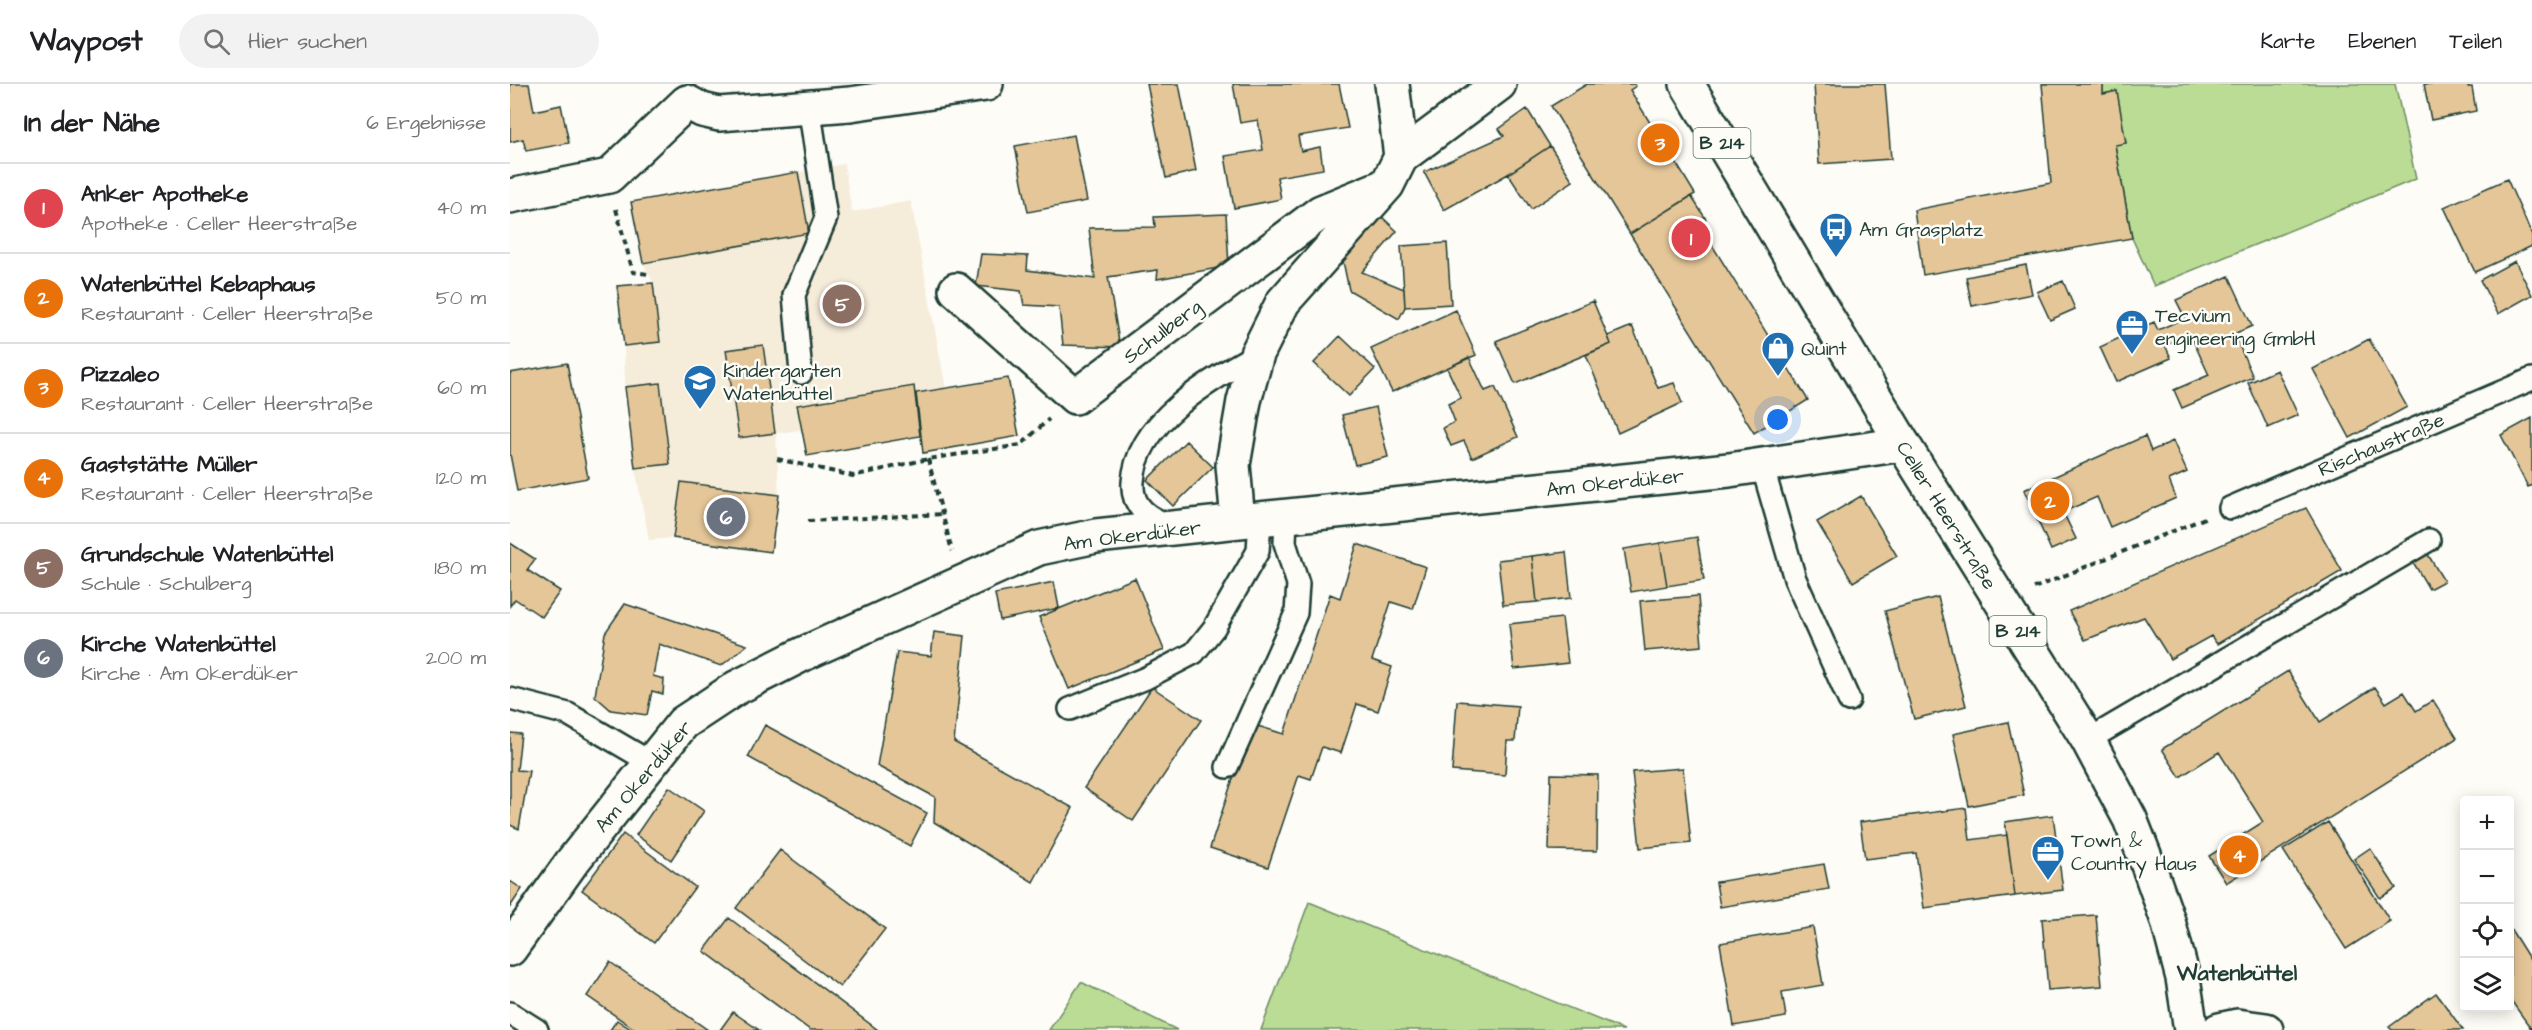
<!DOCTYPE html>
<html lang="de">
<head>
<meta charset="utf-8">
<style>
  :root { --surface:#fff; --page:#f2f2f2; --text:#202124; --muted:#757577; --line:#e0e0e0; --accent:#1f6fb2 }
  body { margin:0; font-family:"Architects Daughter",sans-serif; background:var(--page); color:var(--text) }
  .controls { position:absolute; right:18px; bottom:18px; display:grid; overflow:hidden; border-radius:6px; box-shadow:0 3px 15px #0003 }
  .controls button { width:54px; height:54px; display:grid; place-items:center; padding:0; border:0; border-bottom:2px solid var(--line); background:var(--surface); color:var(--text); font:30px sans-serif }
  .you { position:absolute; left:1268px; top:336px; width:21px; height:21px; margin:-15px; border:4px solid #fff; border-radius:50%; background:#1a73e8; box-shadow:0 0 0 9px #1a73e833 }
  .badge { display:grid; place-items:center; width:39px; height:39px; border-radius:50%; background:var(--accent); color:#fff; font-size:20px; font-weight:700 }
  .pin { position:absolute; translate:-50% -50%; border:3px solid #fff; box-shadow:0 2px 6px #0006 }
  .list { margin:0; padding:0; list-style:none }
  h2 { display:flex; justify-content:space-between; align-items:center; height:78px; margin:0; padding:0 24px; font-size:26px }
  h2 small { font-size:20px; font-weight:400; color:var(--muted) }
  .list li { display:grid; grid-template-columns:39px 1fr auto; gap:18px; align-items:center; box-sizing:border-box; height:90px; padding:0 24px; border-top:2px solid var(--line) }
  .list b { display:block; font-size:22px; white-space:nowrap }
  .list p { margin:0; font-size:20px; white-space:nowrap; color:var(--muted) }
  .list em { font-size:20px; font-style:normal; color:var(--muted) }
  .icon { flex:none; width:33px; height:33px; fill:none; stroke:currentColor; stroke-width:2; stroke-linecap:round; stroke-linejoin:round }
  .map { position:relative; flex:none; width:2022px; height:946px; overflow:hidden }
  header { display:flex; align-items:center; gap:36px; box-sizing:border-box; height:84px; padding:0 30px; background:var(--surface); border-bottom:2px solid var(--line) }
  header strong { font-size:28px }
  nav { display:flex; gap:33px; margin-inline-start:auto; font-size:21px }
  .search { width:420px; height:54px; background:var(--page); display:flex; align-items:center; gap:15px; box-sizing:border-box; padding:0 21px; border-radius:33px; color:var(--muted); font-size:22px }
  main { display:flex }
  aside { flex:1; background:var(--surface) }
  .map>svg:first-child { display:block }
  .built { fill:#f6ecda }
  .green { fill:#bbdc95; stroke:#6d8c64; stroke-width:1.5 }
  .building { fill:#e5c698; stroke:#1f3d34; stroke-width:1.5 }
  .lines { fill:none; stroke-linecap:round; stroke-linejoin:round }
  .service-casing { stroke:#1f3d34; stroke-width:26 }
  .minor-casing { stroke:#1f3d34; stroke-width:38 }
  .secondary-casing { stroke:#1f3d34; stroke-width:38 }
  .primary-casing { stroke:#1f3d34; stroke-width:38 }
  .path { stroke:#1f3d34; stroke-width:4; stroke-dasharray:6 4.5; stroke-linecap:butt }
  .service { stroke:#fdfcf7; stroke-width:21 }
  .minor { stroke:#fdfcf7; stroke-width:33 }
  .secondary { stroke:#fdfcf7; stroke-width:33 }
  .primary { stroke:#fdfcf7; stroke-width:33 }
  .labels { text-anchor:middle; stroke-width:5; stroke-linejoin:round; paint-order:stroke }
  .shield { fill:#fdfcf7; stroke:#62766e; stroke-width:1.5 }
  .shield-label { font-size:18px; font-weight:bold; fill:#1f3d34 }
  .poi-label { font-size:20px; fill:#1f3d34; stroke:#fdfcf7; text-anchor:start }
  .street-label { font-size:20px; fill:#1f3d34; stroke:#fdfcf7 }
  .quarter-label { font-size:22px; font-weight:bold; fill:#1f3d34; stroke:#fdfcf7 }
</style>
</head>
<body>
<header>
<strong>Waypost</strong>
<div class="search"><svg class="icon" aria-label="search" viewBox="0 0 24 24"><circle cx="10" cy="10" r="6"/><path d="M15 15l6 6"/></svg>Hier suchen</div>
<nav><a>Karte</a><a>Ebenen</a><a>Teilen</a></nav>
</header>
<main>
<aside>
<h2>In der Nähe<small>6 Ergebnisse</small></h2>
<ul class="list">
<li><span class="badge" style="background:#e0444e">1</span><div><b>Anker Apotheke</b><p>Apotheke · Celler Heerstraße</p></div><em>40 m</em></li>
<li><span class="badge" style="background:#e8710a">2</span><div><b>Watenbüttel Kebaphaus</b><p>Restaurant · Celler Heerstraße</p></div><em>50 m</em></li>
<li><span class="badge" style="background:#e8710a">3</span><div><b>Pizzaleo</b><p>Restaurant · Celler Heerstraße</p></div><em>60 m</em></li>
<li><span class="badge" style="background:#e8710a">4</span><div><b>Gaststätte Müller</b><p>Restaurant · Celler Heerstraße</p></div><em>120 m</em></li>
<li><span class="badge" style="background:#8d6e63">5</span><div><b>Grundschule Watenbüttel</b><p>Schule · Schulberg</p></div><em>180 m</em></li>
<li><span class="badge" style="background:#6b7280">6</span><div><b>Kirche Watenbüttel</b><p>Kirche · Am Okerdüker</p></div><em>200 m</em></li>
</ul>
</aside>
<div class="map">
<svg width="2022" height="946" viewBox="0 0 2022 946">
  <rect width="100%" height="100%" fill="#fdfcf7"/>
  <filter id="ink" filterUnits="userSpaceOnUse"><feTurbulence type="fractalNoise" baseFrequency=".0167" numOctaves="2"/><feDisplacementMap in="SourceGraphic" scale="12" xChannelSelector="R" yChannelSelector="G"/><feConvolveMatrix kernelMatrix="1 2 1 2 8 2 1 2 1" color-interpolation-filters="sRGB"/></filter>
  <g filter="url(#ink)">
    <path class="built" d="M334 80 342 128 401 117 436 305 498 294 509 352 413 369 409 352 297 372 292 346 266 349 269 411 171 398 163 454 139 456 125 384 115 303 114 262 107 203 143 198 133 179 121 118Z"/>
    <path class="green" d="M1593 0H1885L1906 95 1644 202 1622 154 1605 61 1616 59 1593 10Z
      M799 818 1114 946H751Z
      M571 898 667 946H539Z"/>
    <path class="building" d="M0 0H19L24 27 51 21 59 59 16 67 13 55 0 58Z
      M637 0H669L686 87 656 94Z
      M723 0H829L838 44 788 52 791 67 810 63 813 85 767 93 771 115 724 124 715 72 753 66 748 36 730 39Z
      M1077 0H1125L1126 2 1120 6 1145 47 1153 42 1167 65 1160 69 1185 110 1120 150 1041 22Z
      M1304 0H1375L1381 75 1309 80Z
      M1532 0H1593V10L1607 7 1616 59 1605 61 1622 154 1413 191 1404 126 1541 99Z
      M1914 0H1957L1958 3H1962L1966 27 1921 36Z
      M1017 25 1040 62 998 90 934 126 914 88 994 52 989 45Z
      M564 51 577 117 518 128 505 62Z
      M1040 62 1063 97 1021 125 998 90Z
      M288 88 299 149 133 179 121 118Z
      M1997 95 2022 151V162L1965 188 1934 123Z
      M1181 112 1196 135 1189 140 1298 316 1244 349 1120 150Z
      M716 130 719 182 647 195 648 186 598 193 610 263 553 261 549 223 514 221 511 207 466 202 471 170 518 172 517 186 585 195 579 144 645 143 644 133Z
      M871 132 887 147 852 188 894 205 895 223 889 235 839 206 833 177Z
      M937 159 941 220 895 223 891 162Z
      M2005 177 2022 211 1988 230 1970 196Z
      M1516 181 1522 210 1462 222 1456 193Z
      M1719 192 1742 242 1724 250 1743 293 1672 324 1664 306 1699 291 1680 250 1655 261 1661 274 1606 298 1590 263 1644 238 1648 246 1675 234 1666 216Z
      M1553 197 1565 225 1540 236 1527 208Z
      M143 199 150 258 114 262 107 202Z
      M1083 217 1101 260 1005 300 986 257Z
      M946 226 966 271 882 308 861 265Z
      M1122 242 1148 304 1164 299 1172 319 1108 349 1076 271 1101 260 1098 252Z
      M830 252 865 285 839 312 804 279Z
      M1859 255 1897 323 1840 354 1803 285Z
      M253 261 265 349 229 354 216 266Z
      M959 273 975 307 985 303 1008 353 962 374 954 357 941 362 933 344 945 338 938 320 951 314 937 284Z
      M57 279 78 394 7 407 0 370V289Z
      M1767 286 1788 331 1758 344 1738 299Z
      M498 294 509 352 413 369 406 309Z
      M150 299 160 380 125 384 115 303Z
      M404 302 410 352 297 372 287 321Z
      M866 323 878 373 845 381 832 331Z
      M2022 334V401L2018 403 1991 351Z
      M1635 352 1641 367 1663 357 1677 388 1659 396 1666 414 1600 443 1587 413 1553 428 1566 455 1541 466 1514 406Z
      M676 357 703 383 663 422 637 396Z
      M171 398 269 411 261 468 163 454Z
      M1351 412 1387 472 1343 498 1307 438Z
      M1796 424 1832 487 1707 560 1701 552 1660 575 1634 533 1575 556 1559 527Z
      M1187 453 1194 496 1157 502 1150 459Z
      M0 459 25 475 17 486 50 507 32 533 5 515 0 522Z
      M1150 459 1157 502 1121 508 1114 465Z
      M847 460 916 483 903 525 881 518 862 576 882 583 868 627 847 620 831 669 812 663 801 695 789 691 758 783 700 764 741 640 774 650 820 510 830 514Z
      M1056 468 1061 514 1027 518 1022 472Z
      M1917 469 1934 497 1919 505 1903 478Z
      M1022 472 1027 518 993 521 988 476Z
      M625 494 654 566 559 605 529 533Z
      M544 498 549 524 490 536 485 510Z
      M1188 512 1192 562 1135 567 1130 517Z
      M1428 513 1456 622 1404 635 1375 527Z
      M115 520 237 561 211 582 149 560 143 592 154 595 153 610 142 607 137 631 101 626 85 612 95 549Z
      M1052 534 1058 579 1004 585 999 540Z
      M424 548 455 552 444 658 563 724 523 798 424 738 425 713 367 682 387 568 421 572Z
      M1778 587 1810 638 1865 603 1876 619 1894 608 1906 627 1923 616 1947 654 1716 799 1699 772 1753 738 1709 668 1670 693 1652 665Z
      M642 603 691 636 623 737 574 704Z
      M947 617 1008 622 1005 657H997L995 691 942 687Z
      M1498 638 1514 711 1459 722 1443 650Z
      M255 641 417 729 400 762 238 673Z
      M0 649 11 650 7 686 19 687 9 745 0 741Z
      M1173 684 1181 759 1130 764 1122 688Z
      M1041 690 1088 691 1087 767 1039 766Z
      M159 703 194 727 161 776 126 751Z
      M1456 724 1460 756 1497 751 1505 812 1414 824 1406 769 1355 775 1350 738Z
      M1543 731 1553 806 1505 812 1495 738Z
      M1818 738 1880 837 1836 865 1773 766Z
      M113 750 185 803 144 859 72 806Z
      M1860 764 1886 804 1870 814 1844 775Z
      M270 766 375 845 330 903 226 824Z
      M1314 780 1319 805 1210 823 1206 798Z
      M0 797 12 805 0 823Z
      M1586 831 1592 902 1538 906 1532 835Z
      M219 834 368 946H300L194 867Z
      M1303 843 1313 901 1272 908 1276 933 1224 942 1210 859Z
      M2000 844 2022 879V946L2000 915Z
      M100 878 198 946H126L77 912Z
      M1926 909 1953 946H1882L1879 943Z
      M223 928 249 946H210Z
      M107 936 122 946H100Z"/>
    <g class="lines">
      <defs>
        <path id="service" d="M291 289 284 211 316 134 299 22
          M1252 381 1285 495 1339 616
          M1720 424 2022 295
          M662 442C640 435 621 424 623 398 626 338 700 296 747 270
          M0 615 58 630 140 678
          M560 625 636 594 684 569 704 544 748 467 750 435
          M1578 656 1919 456
          M717 683 786 529 788 500 775 459 776 432
          M0 929 27 946"/>
        <path id="minor" d="M882 0 891 73
          M0 112 99 92 177 18 192 26 209 30 340 20 476 0
          M446 206 565 313 811 128 877 101
          M728 437 723 381 734 317 747 270 773 218 877 101 891 73 989 0
          M0 865 62 778 173 639 226 604 293 570 529 464 586 452 1219 386 1393 360"/>
        <path id="secondary" d="M1709 946 1727 942 1756 946"/>
        <path id="primary" d="M1177 0 1393 360 1578 656 1620 735 1640 786 1658 837 1673 894 1681 946"/>
      </defs>
      <use href="#service" class="service-casing"/>
      <use href="#minor" class="minor-casing"/>
      <use href="#secondary" class="secondary-casing"/>
      <use href="#primary" class="primary-casing"/>
      <path class="path" d="M106 125 123 188 138 190
        M267 375 343 392 418 375 511 361 539 335
        M418 375 442 467
        M298 437 433 430
        M1524 504 1695 434"/>
      <use href="#service" class="service"/>
      <use href="#minor" class="minor"/>
      <use href="#secondary" class="secondary"/>
      <use href="#primary" class="primary"/>
    </g>
  </g>
  <defs>
    <symbol id="bus-pin" viewBox="-11 -11 22 30"><path d="M0 17L-7.5 6A9.5 9.5 0 1 1 7.5 6Z" fill="#1f6fb2" stroke="#fdfcf7"/><path d="M-5-6H5V4H4V6H2V4H-2V6H-4V4H-5ZM-3.5-4V0h7V-4ZM-3.5 1.2v1.5H-2V1.2ZM2 1.2v1.5H3.5V1.2Z" fill="#fff"/></symbol>
    <symbol id="office-pin" viewBox="-11 -11 22 30"><path d="M0 17L-7.5 6A9.5 9.5 0 1 1 7.5 6Z" fill="#1f6fb2" stroke="#fdfcf7"/><path d="M-6-3h4V-5.5h4V-3h4V5H-6ZM-1-4.5V-3h2v-1.5ZM-6 0V1H6V0Z" fill="#fff"/></symbol>
    <symbol id="shop-pin" viewBox="-11 -11 22 30"><path d="M0 17L-7.5 6A9.5 9.5 0 1 1 7.5 6Z" fill="#1f6fb2" stroke="#fdfcf7"/><path d="M-5-2.5h2.3a2.7 3.5 0 0 1 5.4 0H5L5.5 6h-11ZM-1.5-2.5h3a1.5 2.3 0 0 0-3 0Z" fill="#fff"/></symbol>
    <symbol id="school-pin" viewBox="-11 -11 22 30"><path d="M0 17L-7.5 6A9.5 9.5 0 1 1 7.5 6Z" fill="#1f6fb2" stroke="#fdfcf7"/><path d="M0-5L7-2L0 1L-7-2ZM-4 1L0 2.5L4 1V4Q0 6-4 4Z" fill="#fff"/></symbol>
  </defs>
  <g fill-rule="evenodd">
    <use href="#bus-pin" x="1307" y="126" width="38" height="52"/>
    <use href="#office-pin" x="1603" y="223" width="38" height="52"/>
    <use href="#shop-pin" x="1249" y="245" width="38" height="52"/>
    <use href="#school-pin" x="171" y="278" width="38" height="52"/>
    <use href="#office-pin" x="1519" y="749" width="38" height="52"/>
  </g>
  <g class="labels">
    <g class="shield">
      <rect x="1183.5" y="44" width="57" height="30" rx="4.5"/>
      <rect x="1479.5" y="532" width="57" height="30" rx="4.5"/>
    </g>
    <g class="shield-label">
      <text x="1212" y="65">B 214</text>
      <text x="1508" y="553">B 214</text>
    </g>
    <g class="poi-label">
      <text x="1349" y="152">Am Grasplatz</text>
      <text x="1645" y="238">Tecvium<tspan x="1645" dy="23">engineering GmbH</tspan></text>
      <text x="1291" y="271">Quint</text>
      <text x="213" y="293">Kindergarten<tspan x="213" dy="23">Watenbüttel</tspan></text>
      <text x="1561" y="763">Town &amp;<tspan x="1561" dy="23">Country Haus</tspan></text>
    </g>
    <g class="street-label">
      <text transform="translate(652 247) rotate(-37)" y="7">Schulberg</text>
      <text transform="translate(1871 360) rotate(-23)" y="7">Rischaustraße</text>
      <text transform="translate(1105 398) rotate(-6)" y="7">Am Okerdüker</text>
      <text transform="translate(1437 431) rotate(58)" y="7">Celler Heerstraße</text>
      <text transform="translate(622 451) rotate(-7)" y="7">Am Okerdüker</text>
      <text transform="translate(133 692) rotate(-50)" y="7">Am Okerdüker</text>
    </g>
    <g class="quarter-label">
      <text x="1727" y="896">Watenbüttel</text>
    </g>
  </g>
</svg>
<div class="controls">
<button>+</button>
<button>−</button>
<button><svg class="icon" aria-label="locate" viewBox="0 0 24 24"><circle cx="12" cy="12" r="6"/><path d="M12 2v4M12 18v4M2 12h4M18 12h4"/></svg></button>
<button><svg class="icon" aria-label="layers" viewBox="0 0 24 24"><path d="M12 4l9 5-9 5-9-5zM3 14l9 5 9-5"/></svg></button>
</div>
<div class="you"></div>
<div class="pin badge" style="left:1181px;top:154px;background:#e0444e">1</div>
<div class="pin badge" style="left:1540px;top:417px;background:#e8710a">2</div>
<div class="pin badge" style="left:1150px;top:59px;background:#e8710a">3</div>
<div class="pin badge" style="left:1729px;top:771px;background:#e8710a">4</div>
<div class="pin badge" style="left:332px;top:220px;background:#8d6e63">5</div>
<div class="pin badge" style="left:216px;top:433px;background:#6b7280">6</div>
</div>
</main>
</body>
</html>
